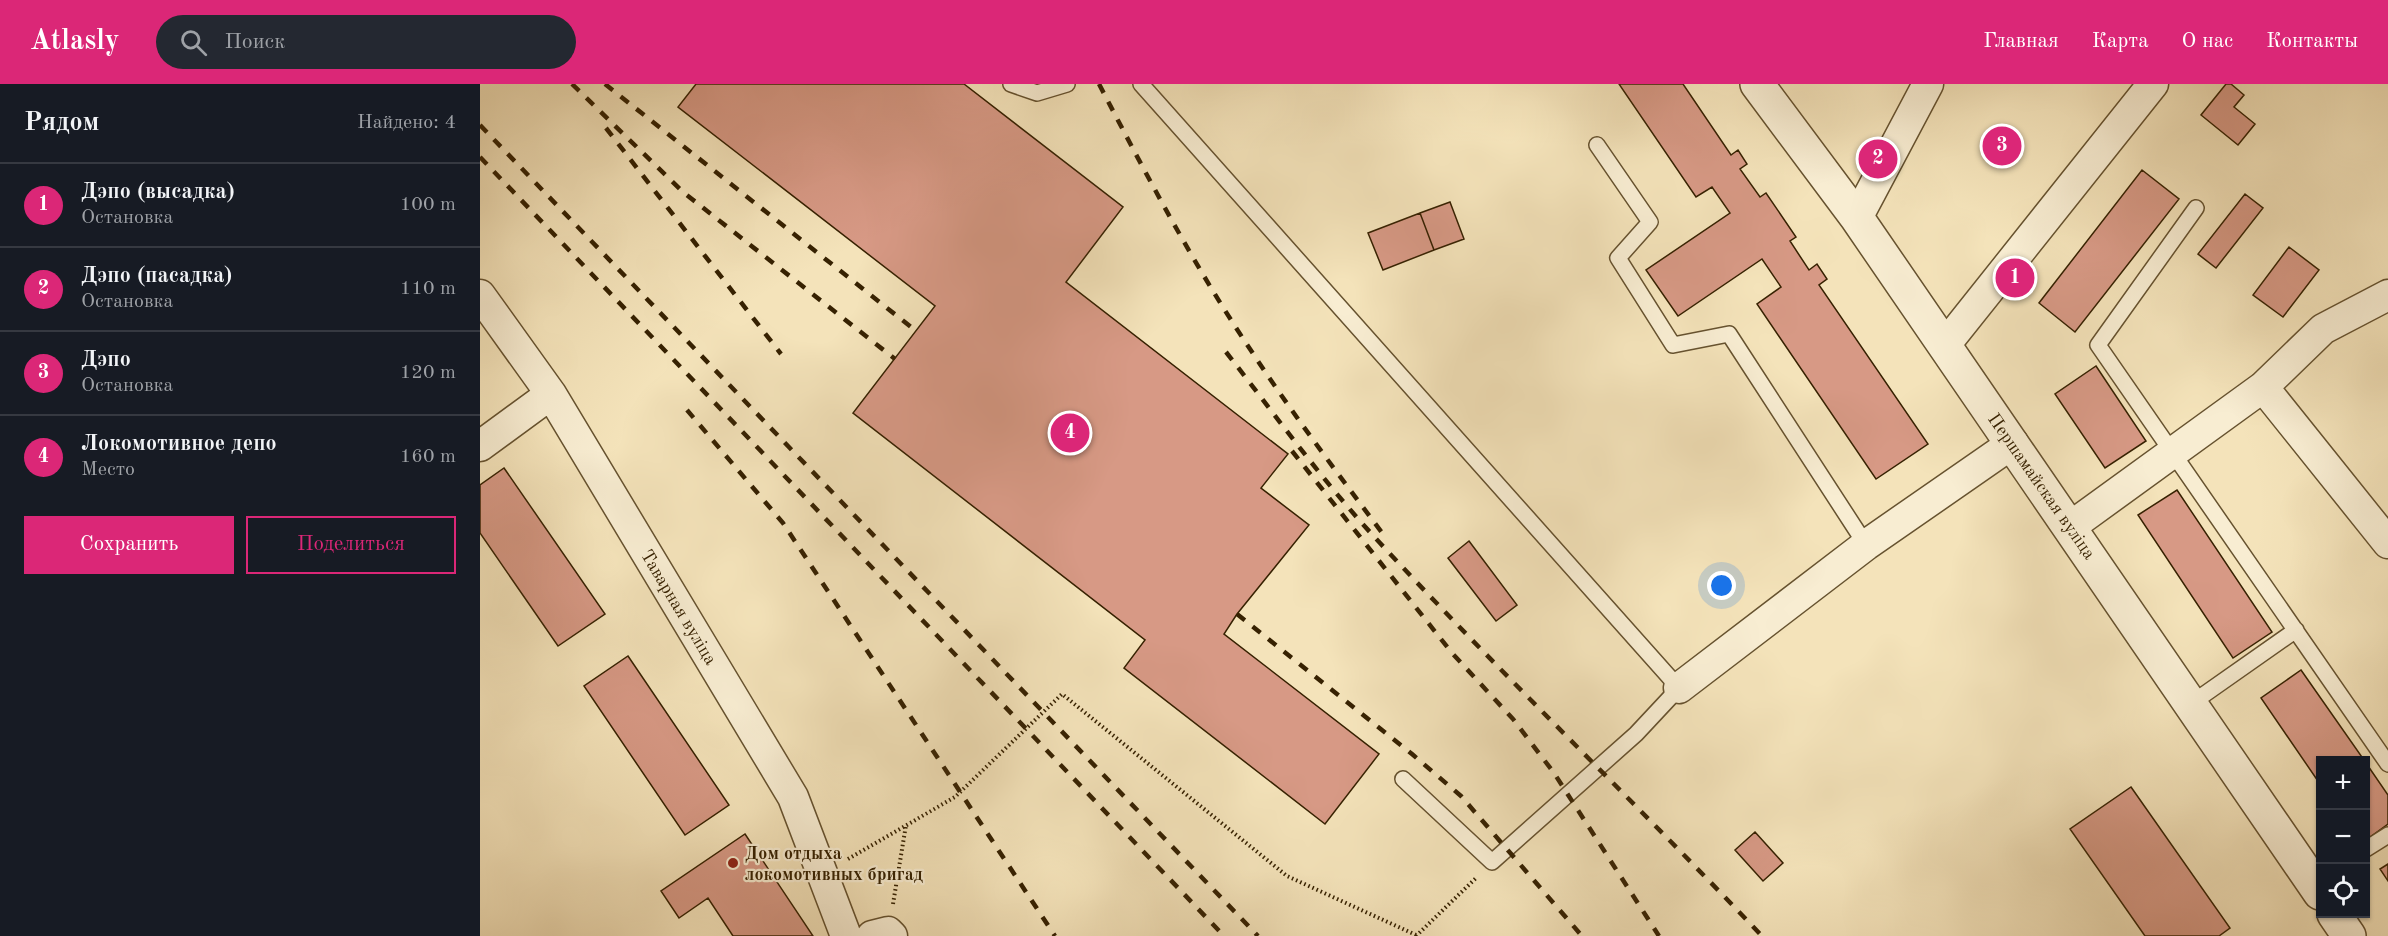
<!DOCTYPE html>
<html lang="ru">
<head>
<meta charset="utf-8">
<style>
  :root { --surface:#171b24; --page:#242831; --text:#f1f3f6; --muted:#9ea1a6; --line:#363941; --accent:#db2777 }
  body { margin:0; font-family:"Old Standard TT",serif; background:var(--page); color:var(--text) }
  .controls { position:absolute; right:18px; bottom:18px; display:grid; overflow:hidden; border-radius:0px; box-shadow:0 2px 4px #0004 }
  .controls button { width:54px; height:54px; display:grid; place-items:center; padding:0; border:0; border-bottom:2px solid var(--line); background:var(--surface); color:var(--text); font:30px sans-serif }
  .you { position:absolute; left:1242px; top:502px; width:21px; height:21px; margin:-15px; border:4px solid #fff; border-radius:50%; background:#1a73e8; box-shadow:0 0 0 9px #1a73e833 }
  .badge { display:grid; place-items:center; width:39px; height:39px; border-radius:50%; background:var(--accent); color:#fff; font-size:20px; font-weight:700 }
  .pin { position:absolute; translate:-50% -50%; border:3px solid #fff; box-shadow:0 2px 6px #0006 }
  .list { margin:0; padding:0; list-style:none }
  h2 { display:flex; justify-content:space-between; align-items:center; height:78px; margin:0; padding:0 24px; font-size:26px }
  h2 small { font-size:20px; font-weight:400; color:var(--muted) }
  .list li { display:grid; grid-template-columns:39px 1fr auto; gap:18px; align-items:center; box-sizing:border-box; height:84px; padding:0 24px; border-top:2px solid var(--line) }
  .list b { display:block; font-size:22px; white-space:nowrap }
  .list p { margin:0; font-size:20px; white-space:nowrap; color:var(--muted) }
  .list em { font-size:20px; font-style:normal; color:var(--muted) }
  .actions { display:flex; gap:12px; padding:18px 24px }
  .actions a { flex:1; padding:14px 0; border:2px solid var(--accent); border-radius:0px; text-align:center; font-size:21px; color:var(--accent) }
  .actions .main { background:var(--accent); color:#fff }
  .icon { flex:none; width:33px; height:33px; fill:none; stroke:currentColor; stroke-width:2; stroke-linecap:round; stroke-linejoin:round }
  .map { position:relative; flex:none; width:1908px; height:852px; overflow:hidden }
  header { display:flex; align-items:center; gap:36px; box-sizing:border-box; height:84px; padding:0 30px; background:var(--accent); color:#fff }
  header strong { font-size:28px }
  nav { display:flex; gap:33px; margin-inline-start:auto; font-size:21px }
  .search { width:420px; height:54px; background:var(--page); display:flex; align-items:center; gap:15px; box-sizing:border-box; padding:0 21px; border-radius:33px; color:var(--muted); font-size:22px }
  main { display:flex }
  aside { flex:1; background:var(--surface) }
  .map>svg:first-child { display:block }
  .building { fill:#d79985; stroke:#362101; stroke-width:1.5 }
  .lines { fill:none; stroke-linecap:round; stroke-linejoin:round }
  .service-casing { stroke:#66522f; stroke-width:18 }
  .minor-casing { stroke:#66522f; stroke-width:33 }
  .tertiary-casing { stroke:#66522f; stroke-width:36 }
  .path { stroke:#362101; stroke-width:4; stroke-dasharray:1.5 3; stroke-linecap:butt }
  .service { stroke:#f8edd2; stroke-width:15 }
  .minor { stroke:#f8edd2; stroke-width:30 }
  .tertiary { stroke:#f8edd2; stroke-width:33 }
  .rail { stroke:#362101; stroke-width:4.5; stroke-dasharray:10 10; stroke-linecap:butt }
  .poi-dot { fill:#8f2418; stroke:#f8edd2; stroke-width:2 }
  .labels { text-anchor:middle; stroke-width:4.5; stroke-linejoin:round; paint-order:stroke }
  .street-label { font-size:18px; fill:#362101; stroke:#f8edd2 }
  .poi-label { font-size:18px; font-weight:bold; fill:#362101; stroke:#f8edd2; text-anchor:start }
</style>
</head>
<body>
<header>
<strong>Atlasly</strong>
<div class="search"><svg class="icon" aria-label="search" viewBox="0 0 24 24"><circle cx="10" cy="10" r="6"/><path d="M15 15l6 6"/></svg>Поиск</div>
<nav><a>Главная</a><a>Карта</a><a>О нас</a><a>Контакты</a></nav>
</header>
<main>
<aside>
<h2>Рядом<small>Найдено: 4</small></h2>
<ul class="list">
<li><span class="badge">1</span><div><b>Дэпо (высадка)</b><p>Остановка</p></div><em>100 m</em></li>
<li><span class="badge">2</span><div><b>Дэпо (пасадка)</b><p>Остановка</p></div><em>110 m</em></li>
<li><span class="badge">3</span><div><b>Дэпо</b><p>Остановка</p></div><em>120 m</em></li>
<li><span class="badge">4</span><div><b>Локомотивное депо</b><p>Место</p></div><em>160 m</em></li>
</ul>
<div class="actions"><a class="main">Сохранить</a><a>Поделиться</a></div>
</aside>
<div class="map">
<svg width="1908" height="852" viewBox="0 0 1908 852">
  <rect width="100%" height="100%" fill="#f4e3ba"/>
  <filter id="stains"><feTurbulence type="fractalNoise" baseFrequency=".00333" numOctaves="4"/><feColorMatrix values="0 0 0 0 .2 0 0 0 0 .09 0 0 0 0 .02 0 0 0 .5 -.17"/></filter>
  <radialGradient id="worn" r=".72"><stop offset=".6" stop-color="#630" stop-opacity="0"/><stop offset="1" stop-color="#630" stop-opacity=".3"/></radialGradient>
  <path class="building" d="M216 0H484L643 123 586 198 808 370 781 404 829 441 757 530 744 550 899 670 845 740 644 584 665 556 373 329 455 222 198 23Z
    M1139 0H1203L1251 71 1258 66 1267 80 1260 85 1280 113 1286 109 1316 153 1310 157 1329 186 1337 180 1347 195 1339 201 1448 360 1396 395 1277 220 1301 203 1282 175 1198 232 1166 186 1250 129 1232 103 1216 113Z
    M1746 0H1751L1764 11 1754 23 1775 40 1758 61 1721 31Z
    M1662 86 1699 115 1595 248 1559 219Z
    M1765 110 1783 124 1736 184 1718 170Z
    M970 118 984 155 954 166 940 129Z
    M940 129 954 166 903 186 888 149Z
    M1809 163 1839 186 1803 233 1773 211Z
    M1616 282 1666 357 1625 384 1575 310Z
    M24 384 125 530 78 562 0 449V401Z
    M1697 406 1792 548 1753 574 1658 431Z
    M989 457 1037 521 1016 537 968 474Z
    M148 572 249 721 205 751 104 602Z
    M1821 586 1884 676H1840V700L1781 614Z
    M1886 679 1908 711V740L1886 756Z
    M1651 703 1750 844 1739 852H1665L1590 745Z
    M1275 748 1303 779 1283 797 1255 766Z
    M265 750 333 852H253L228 814 199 834 181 807Z
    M1908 780V797L1900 785Z"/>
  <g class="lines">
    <defs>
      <path id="service" d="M531 0 557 9 587 0
        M661 0 1199 604 1156 650 1012 778 923 695
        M1117 61 1170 138 1138 174 1193 261 1249 250 1386 461
        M1716 124 1618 261 1908 680
        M1712 619 1816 546
        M1886 765 1908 751"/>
      <path id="minor" d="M1377 134 1448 0
        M0 211 71 310 313 713 366 852
        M1465 261 1673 0
        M1783 303 1908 459
        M0 362 71 310
        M1590 443 1783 303 1843 245 1908 211
        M1199 604 1386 461 1533 359
        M392 852 408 848 412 852"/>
      <path id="tertiary" d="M1277 0 1377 134 1840 809
        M1854 830 1869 852"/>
    </defs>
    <use href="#service" class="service-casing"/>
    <use href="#minor" class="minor-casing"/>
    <use href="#tertiary" class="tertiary-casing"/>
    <path class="path" d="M368 775 475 713 582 610 807 792 936 851
      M413 820 426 741
      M936 852 996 794"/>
    <use href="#service" class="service"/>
    <use href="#minor" class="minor"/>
    <use href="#tertiary" class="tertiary"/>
    <path class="rail" d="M92 0 203 108 415 275
      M125 0 436 247
      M619 0C666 90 713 180 770 265 812 329 858 390 903 450
      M0 41 778 852
      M126 44 301 270
      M0 73 744 852
      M746 268C796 332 844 399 900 459 1024 593 1156 719 1282 852
      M207 326 303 439 575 852
      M812 367 972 569 1033 635 1074 689 1179 852
      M757 530 932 670 981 712 1102 852"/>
  </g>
  <circle class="poi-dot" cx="253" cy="779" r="6"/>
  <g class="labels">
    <g class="street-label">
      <text transform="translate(1562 402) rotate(55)" y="6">Першамайская вуліца</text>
      <text transform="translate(199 523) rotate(59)" y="6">Таварная вуліца</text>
    </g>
    <g class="poi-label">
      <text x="265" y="775">Дом отдыха<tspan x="265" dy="21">локомотивных бригад</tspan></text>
    </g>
  </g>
  <rect width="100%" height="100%" filter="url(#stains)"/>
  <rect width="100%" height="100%" fill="url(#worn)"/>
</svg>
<div class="controls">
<button>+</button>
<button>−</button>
<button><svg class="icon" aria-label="locate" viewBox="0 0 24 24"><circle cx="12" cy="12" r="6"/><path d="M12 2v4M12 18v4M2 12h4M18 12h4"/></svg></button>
</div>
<div class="you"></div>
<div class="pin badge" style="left:1535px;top:194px">1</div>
<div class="pin badge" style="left:1398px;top:75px">2</div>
<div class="pin badge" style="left:1522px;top:62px">3</div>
<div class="pin badge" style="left:590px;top:349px">4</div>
</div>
</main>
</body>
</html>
